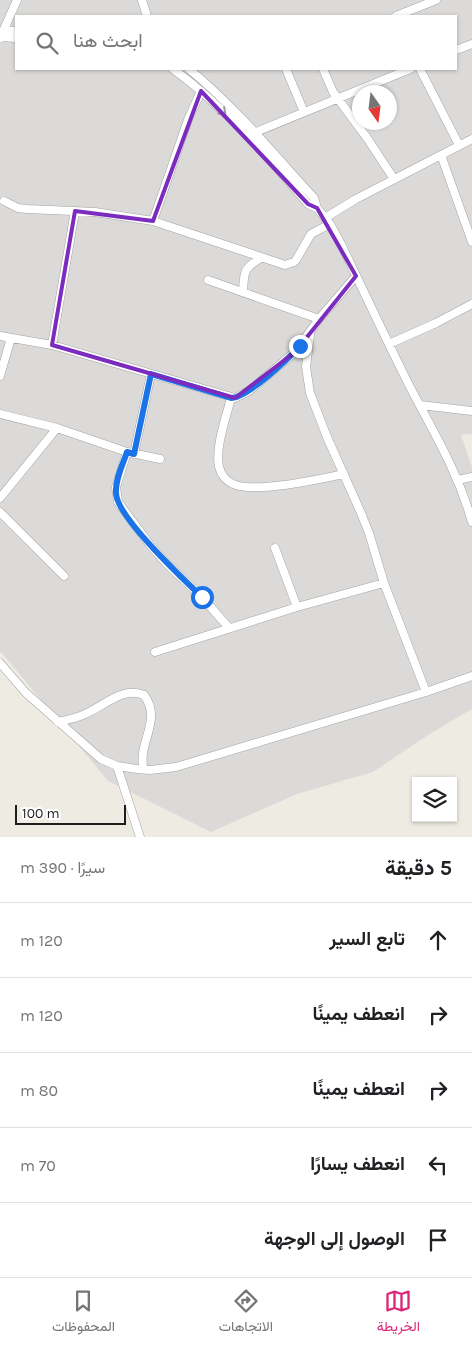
<!DOCTYPE html>
<html lang="ar">
<head>
<meta charset="utf-8">
<style>
  :root { --surface:#fff; --page:#f6f6f6; --text:#202124; --muted:#757577; --line:#e0e0e0; --accent:#db2777 }
  body { margin:0; font-family:Karla,Vazirmatn,sans-serif; background:var(--page); color:var(--text); direction:rtl }
  .controls { position:absolute; right:15px; bottom:15px; display:grid; overflow:hidden; border-radius:0px; box-shadow:0 1px 4px #0004 }
  .controls button { width:45px; height:45px; display:grid; place-items:center; padding:0; border:0; border-bottom:1px solid var(--line); background:var(--surface); color:var(--text); font:25px sans-serif }
  .compass { position:absolute; left:352px; top:85px; width:45px; height:45px; border-radius:50%; background:var(--surface); box-shadow:0 1px 4px #0004; rotate:166deg }
  .scale { position:absolute; left:15px; bottom:12px; width:111px; box-sizing:border-box; padding-left:5px; border:2px solid #1d1d1d; border-top:0; font-size:14px; line-height:18px; white-space:nowrap; color:#1d1d1d; -webkit-text-stroke:4px #fff; paint-order:stroke }
  .stop { position:absolute; width:15px; height:15px; margin:-11px; border:4px solid #1a73e8; border-radius:50%; background:#fff }
  .stop.end { background:#1a73e8; border-color:#fff; box-shadow:0 1px 5px #0008 }
  .list { margin:0; padding:0; list-style:none }
  h2 { display:flex; justify-content:space-between; align-items:center; height:65px; margin:0; padding:0 20px; font-size:21px }
  h2 small { font-size:16px; font-weight:400; color:var(--muted) }
  .list li { display:grid; grid-template-columns:32px 1fr auto; gap:15px; align-items:center; box-sizing:border-box; height:75px; padding:0 20px; border-top:1px solid var(--line) }
  .list b { display:block; font-size:19px; white-space:nowrap }
  .list em { font-size:16px; font-style:normal; color:var(--muted) }
  .icon { flex:none; width:28px; height:28px; fill:none; stroke:currentColor; stroke-width:2; stroke-linecap:round; stroke-linejoin:round }
  .map { position:relative; flex:none; width:472px; height:837px; overflow:hidden; direction:ltr }
  .search { position:absolute; background:var(--surface); box-shadow:0 1px 4px #0004; left:15px; right:15px; top:15px; height:55px; display:flex; align-items:center; gap:12px; box-sizing:border-box; padding:0 18px; border-radius:0px; color:var(--muted); font-size:19px }
  .sheet { height:440px; background:var(--surface) }
  nav { display:flex; justify-content:space-around; align-items:center; box-sizing:border-box; height:70px; border-top:1px solid var(--line); background:var(--surface); font-size:14px; color:var(--muted) }
  nav a { display:grid; justify-items:center; gap:2px }
  nav .on { color:var(--accent) }
  .map>svg:first-child { display:block }
  .residential { fill:#dbdad9; fill-rule:evenodd }
  .lines { fill:none; stroke-linecap:round; stroke-linejoin:round }
  .minor-casing { stroke:#a4a4a4; stroke-width:9 }
  .minor { stroke:#fff; stroke-width:8 }
  .oneway { stroke:#999 }
  .route { stroke:#1a73e8; stroke-width:6 }
  .marked { fill:none; stroke:#7b2cbf; stroke-width:4; stroke-linejoin:round }
</style>
</head>
<body>
<div class="map">
<svg width="472" height="837" viewBox="0 0 472 837">
  <rect width="100%" height="100%" fill="#eeece2"/>
  <path class="residential" d="M0 0H472V434L461 435 472 467V709L428 735 373 772 297 794 211 832 108 781 2 653H0ZM16 16H456V69H16ZM360 92H390V122H360Z"/>
  <g class="lines">
    <defs>
      <path id="minor" d="M142 0 147 16
        M396 16 436 0
        M4 30 16 31
        M0 37 16 38
        M0 38 17 0
        M456 50 472 44
        M173 69C224 106 267 156 308 204L317 208
        M189 69C235 107 274 154 314 198L317 208 330 224 341 244C363 290 385 337 408 383 432 430 457 469 472 522
        M286 69 304 112
        M323 69 333 92 367 138 394 179
        M420 69 459 145
        M251 134 410 69
        M441 155 472 242
        M4 201 18 208 27 209 95 212 153 221 285 265 294 262 296 260 311 234 330 224
        M325 218 356 199 472 139
        M153 221 188 120 201 91
        M208 280 319 319
        M243 292C244 273 243 268 261 258
        M310 335 306 367 310 393 327 437 361 513 369 533 384 583 426 692
        M0 336 52 345 235 398 249 391 295 352 319 319 356 276
        M389 344 436 323 472 304
        M52 345 75 211
        M0 376 11 338
        M231 398C226 417 215 448 219 467 221 474 226 481 233 484 254 494 321 479 344 474
        M420 405 472 411
        M0 414 57 428 127 452 160 459
        M127 452 116 487 118 502 150 545 167 564 202 597 229 628
        M134 454 151 374
        M458 480 472 477
        M0 498 57 428
        M0 512 64 576
        M275 548 297 607
        M155 652 297 607 384 583
        M0 663 26 693 101 759 117 766 137 769 150 770 176 767 426 692 472 676
        M58 722C67 720 77 718 85 714 104 706 123 686 144 695 159 715 146 733 143 753 142 759 143 764 143 769
        M117 766 140 837"/>
    </defs>
    <use href="#minor" class="minor-casing"/>
    <use href="#minor" class="minor"/>
  </g>
  <defs><path id="oneway-chevron" d="M-2-3.5L2.5 0L-2 3.5" fill="none" stroke-width="1.6" stroke-linecap="round" stroke-linejoin="round" transform="scale(1.25)"/></defs>
  <use class="oneway" href="#oneway-chevron" transform="translate(223 112) rotate(43)"/>
  <g class="lines">
    <path class="route" d="M202 597C184 580 116 516 116 493 115 479 123 464 127 452L134 454 151 374 231 398C247 398 288 359 300 346"/>
  </g>
  <path class="marked" d="M201 91 308 204 317 208 356 276 295 352 235 398 52 345 75 211 153 221Z"/>
</svg>
<div class="controls">
<button><svg class="icon" aria-label="layers" viewBox="0 0 24 24"><path d="M12 4l9 5-9 5-9-5zM3 14l9 5 9-5"/></svg></button>
</div>
<svg class="compass" viewBox="-18 -18 36 36"><path d="M0-13l5 13h-10z" fill="#e53935"/><path d="M0 13l5-13h-10z" fill="#757577"/></svg>
<div class="scale">100 m</div>
<div class="stop" style="left:202px;top:597px"></div>
<div class="stop end" style="left:300px;top:346px"></div>
<div class="search"><svg class="icon" aria-label="search" viewBox="0 0 24 24"><circle cx="10" cy="10" r="6"/><path d="M15 15l6 6"/></svg>ابحث هنا</div>
</div>
<section class="sheet">
<h2>5 دقيقة<small>سيرًا · 390 m</small></h2>
<ul class="list">
<li><svg class="icon" aria-label="ahead" viewBox="0 0 24 24"><path d="M12 20V5M6 11l6-6 6 6"/></svg><div><b>تابع السير</b></div><em>120 m</em></li>
<li><svg class="icon" aria-label="right" viewBox="0 0 24 24"><path d="M7 20v-9h11M14 6l5 5-5 5"/></svg><div><b>انعطف يمينًا</b></div><em>120 m</em></li>
<li><svg class="icon" aria-label="right" viewBox="0 0 24 24"><path d="M7 20v-9h11M14 6l5 5-5 5"/></svg><div><b>انعطف يمينًا</b></div><em>80 m</em></li>
<li><svg class="icon" aria-label="left" viewBox="0 0 24 24"><path d="M17 20v-9H6M10 6l-5 5 5 5"/></svg><div><b>انعطف يسارًا</b></div><em>70 m</em></li>
<li><svg class="icon" aria-label="arrive" viewBox="0 0 24 24"><path d="M6 21V4h12l-3 4 3 4H6"/></svg><div><b>الوصول إلى الوجهة</b></div></li>
</ul>
</section>
<nav>
<a class="on"><svg class="icon" aria-label="map" viewBox="0 0 24 24"><path d="M3 6l6-2 6 2 6-2v14l-6 2-6-2-6 2zM9 4v14M15 6v14"/></svg>الخريطة</a>
<a><svg class="icon" aria-label="directions" viewBox="0 0 24 24"><path d="M12 3l9 9-9 9-9-9zM9 14v-3h6M13 9l2 2-2 2"/></svg>الاتجاهات</a>
<a><svg class="icon" aria-label="saved" viewBox="0 0 24 24"><path d="M7 4h10v16l-5-4-5 4z"/></svg>المحفوظات</a>
</nav>
</body>
</html>
